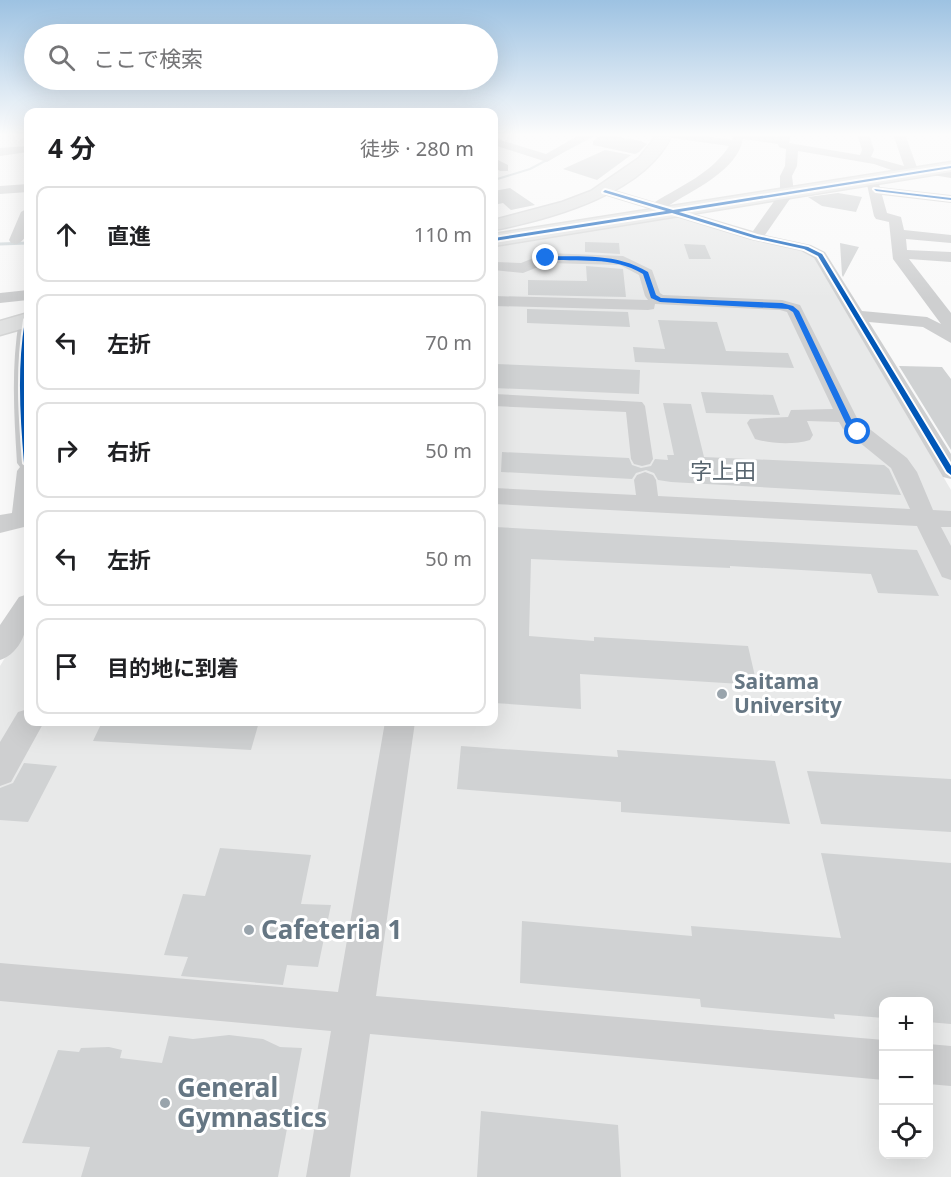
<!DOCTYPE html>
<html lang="ja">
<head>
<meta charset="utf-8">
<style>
  :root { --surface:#fff; --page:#f6f6f6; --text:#202124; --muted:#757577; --line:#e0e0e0 }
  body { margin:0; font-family:"Noto Sans","Noto Sans JP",sans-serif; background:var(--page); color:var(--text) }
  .controls { position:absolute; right:18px; bottom:18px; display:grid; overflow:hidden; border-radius:12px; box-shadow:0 6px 24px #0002 }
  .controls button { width:54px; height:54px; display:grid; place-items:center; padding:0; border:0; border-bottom:2px solid var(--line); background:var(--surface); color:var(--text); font:30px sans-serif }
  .stop { position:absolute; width:18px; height:18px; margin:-14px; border:4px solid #1a73e8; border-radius:50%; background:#fff }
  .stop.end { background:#1a73e8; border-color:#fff; box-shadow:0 2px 6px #0008 }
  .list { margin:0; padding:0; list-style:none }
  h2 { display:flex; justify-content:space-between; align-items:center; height:78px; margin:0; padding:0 24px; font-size:26px }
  h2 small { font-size:20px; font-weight:400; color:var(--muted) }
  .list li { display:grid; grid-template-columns:39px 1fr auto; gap:18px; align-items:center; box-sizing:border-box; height:96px; margin:0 12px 12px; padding:0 12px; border:2px solid var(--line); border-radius:12px }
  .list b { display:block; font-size:22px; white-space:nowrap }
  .list em { font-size:20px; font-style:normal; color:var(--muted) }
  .icon { flex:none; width:33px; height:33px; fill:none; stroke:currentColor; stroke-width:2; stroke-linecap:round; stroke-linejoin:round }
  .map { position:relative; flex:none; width:951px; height:1177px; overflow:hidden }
  .search { position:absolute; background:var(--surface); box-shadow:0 6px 24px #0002; left:24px; top:24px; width:474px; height:66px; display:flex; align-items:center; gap:15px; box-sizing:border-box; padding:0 21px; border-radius:33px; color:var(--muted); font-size:22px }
  .panel { position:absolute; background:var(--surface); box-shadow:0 6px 24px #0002; left:24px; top:108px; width:474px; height:618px; border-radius:12px }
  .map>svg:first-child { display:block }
  .built { fill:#e8e9e9; fill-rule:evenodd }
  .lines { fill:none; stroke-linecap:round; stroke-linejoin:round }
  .stream-far1 { stroke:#ced6d9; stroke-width:2 }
  .stream { stroke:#ced6d9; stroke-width:3 }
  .building { fill:#d0d2d3 }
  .major-casing { stroke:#d5d6d7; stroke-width:3 }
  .highway-casing { stroke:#d5d6d6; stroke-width:3 }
  .minor { fill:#cecfd0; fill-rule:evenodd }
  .major { fill:#e1e2e2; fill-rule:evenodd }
  .highway { fill:#e1e2e2; fill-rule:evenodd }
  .cycleway-casing { stroke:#fff; stroke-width:4 }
  .cycleway { fill:#0057b8; fill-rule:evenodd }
  .route { fill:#1a73e8 }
  .poi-dot { fill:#99a4ac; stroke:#fff; stroke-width:2 }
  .labels { text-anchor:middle; stroke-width:6; stroke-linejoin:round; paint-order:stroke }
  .poi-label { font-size:21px; font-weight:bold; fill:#657683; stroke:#fff; text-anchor:start }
  .neighbourhood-label { font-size:22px; fill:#57646e; stroke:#fff }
  .near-poi-label { font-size:26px; font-weight:bold; fill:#657683; stroke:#fff; text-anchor:start }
</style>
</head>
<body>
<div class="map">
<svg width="951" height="1177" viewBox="0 0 951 1177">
  <rect width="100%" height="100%" fill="#f9f9f9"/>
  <path class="built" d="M676 216 812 254 951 490V1177H0V666L28 620V722H494V246ZM884 1002H928V1154H884Z"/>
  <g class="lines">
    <path class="stream-far1" d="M494 180 530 169 596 134"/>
    <path class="stream" d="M0 244 28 243"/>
  </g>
  <path class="building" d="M605 150 631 155 597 180 563 169Z
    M510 188 535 205 511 210 503 203 494 205V191Z
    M838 193 862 197 856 212 822 206 808 197Z
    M585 242 619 243 620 254 585 252Z
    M840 243 859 247 843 277 842 275Z
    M684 244 705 245 711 259H689Z
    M586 266 623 269 626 297 528 295V280L587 281Z
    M527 309 628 312 630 327 527 323Z
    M658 320 717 322 726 351 788 353 794 368 635 362 633 347 665 349Z
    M495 364 640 370 639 394 494 388Z
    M899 366 942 367 951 379V450Z
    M701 392 773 395 780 415 706 413Z
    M663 403 691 404 704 457 884 465 889 469 901 495 671 482 658 480 654 473 646 470 636 473 632 479 501 472 502 452 629 458 632 465 641 468 651 466 655 459 668 460 667 455H674Z
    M494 527 917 550 939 596 878 593 871 574 730 566V568L531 559 529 636 594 641V637L748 646 757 685 580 674 581 709 494 703Z
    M102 722H259L251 750 93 741Z
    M461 746 618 757 617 750 775 761 790 824 621 812V802L457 789Z
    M24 763 57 766 28 822 0 820V788L13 783Z
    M807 771 951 779V832L821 824Z
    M220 848 311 855 301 904 331 905 318 967 287 965 283 985 181 976 188 957 164 955 183 894 205 896Z
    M821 853 951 863V1024L928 1022V1002H884V1018L834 1014 835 1019 701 1007 700 999 520 983 522 921 692 936 691 926 841 938Z
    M229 1035 263 1039 280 1047 302 1048 278 1177H81L90 1147 22 1143 58 1050 79 1052 81 1048 109 1047 122 1050 120 1058 162 1063 169 1036 193 1039Z
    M481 1111 618 1125 621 1177H477Z"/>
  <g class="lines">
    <defs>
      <path id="major" d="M658 134H672C647 193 551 219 494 230V220L562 202 591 191 639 158Z"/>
      <path id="highway" d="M951 162V172L494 246V234Z
        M28 313V327L0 335V321Z"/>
    </defs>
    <use href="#major" class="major-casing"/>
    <use href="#highway" class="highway-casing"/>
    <path class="minor" d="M581 134H594L547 162 494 145V139H497L546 154Z
      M602 134H614L613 136 641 141 647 144 639 152 635 154 593 145V141Z
      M660 134H691L732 140 733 134 779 137V134H791L789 143 860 155 862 150 857 134H869L874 150 871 157 904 166 893 134H905L919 173 917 176H909L874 164 798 151 797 166 792 176 794 193 765 235 811 245 825 252 862 311 927 317 941 324 893 259 889 222 876 219 874 216 866 180 872 176 876 177 880 187 951 195V203L882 195 887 213 901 217 904 230 951 235V243L906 239 907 250 951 252V262L909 259 951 313V343L923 327 869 322 951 454V479L943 477 814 258 801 251 751 240 600 194 599 191 605 187 655 202C681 186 712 173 729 146L665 137ZM743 139 778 144 779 147 786 149 785 166 780 176V193L753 231 668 206C693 190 737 171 743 139Z
      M28 146V152L0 156V148Z
      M494 158 508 165V171H500L494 167Z
      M931 167 951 170V178L927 174 925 171Z
      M28 184V192L0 194V186Z
      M28 208C29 219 30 241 16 244L11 243 9 240 21 212Z
      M546 253 623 256 652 270 660 293 663 295 782 300 800 305 858 420 907 458 917 472 933 510 951 511V527H941L951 546V580L942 577 917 526 494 504V488L636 495 634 480 637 475 645 472 653 475 656 480 658 496 910 509 891 468 843 429 839 422 807 421 813 435 810 440C794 445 771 444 755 439L747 423 750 419 788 417 791 410 833 409 787 312 780 310 655 304 654 309 648 310 494 306V296L648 300 645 296 639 275 620 265 548 263 523 273 494 270V262L521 263Z
      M28 290V300L0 303V293Z
      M28 315V526L0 533V515L12 513 17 471 20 467 17 463C14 415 11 368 19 320L22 316Z
      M494 394 642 402 645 406 653 459 650 464 642 466 634 464 631 459 626 412 494 406Z
      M28 594C31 617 26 651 0 660V625L19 597Z
      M28 709V722H44L11 782 0 786V742L18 712Z
      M385 722H415L376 996 884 1040V1080L370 1034 350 1177H306L331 1031 0 1001V963L338 992Z
      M928 1044 951 1046V1086L928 1084Z"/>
    <use href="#major" class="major"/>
    <use href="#highway" class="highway"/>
    <defs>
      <path id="cycleway" d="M951 166V168L679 212 757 236 808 247 822 254 951 466V475L947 472 818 256 804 249 754 238 672 213 494 241V238L666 211 603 192 605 190 673 210Z
        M874 189 951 198V200L876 191Z
        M28 318C30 336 26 356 26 375 26 405 31 436 28 466L24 463C20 415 17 368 25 320Z"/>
    </defs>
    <use href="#cycleway" class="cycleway-casing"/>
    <use href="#cycleway" class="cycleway"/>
  </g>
  <linearGradient id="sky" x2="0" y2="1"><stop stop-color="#9dc2e2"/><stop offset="0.45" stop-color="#fcfcfc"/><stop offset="1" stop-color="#fcfcfc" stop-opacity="0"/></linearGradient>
  <rect width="951" height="299" fill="url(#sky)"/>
  <path class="route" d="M546 256C581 257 617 253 648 272L656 295 661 298 782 303 793 306 799 311 853 423 862 432 855 434 846 424 793 312 788 309 660 302 651 298 643 274C612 255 579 263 544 259Z"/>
  <g class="poi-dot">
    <circle cx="722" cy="694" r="6"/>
    <circle cx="249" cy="930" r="6"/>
    <circle cx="165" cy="1103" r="6"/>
  </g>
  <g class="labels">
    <g class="poi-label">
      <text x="734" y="689">Saitama<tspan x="734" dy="24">University</tspan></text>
    </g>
    <g class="neighbourhood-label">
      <text x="723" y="479">字上田</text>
    </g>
    <g class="near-poi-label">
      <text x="261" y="939">Cafeteria 1</text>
      <text x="177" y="1097">General<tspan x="177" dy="30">Gymnastics</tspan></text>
    </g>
  </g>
</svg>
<div class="controls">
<button>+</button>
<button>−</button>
<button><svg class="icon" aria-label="locate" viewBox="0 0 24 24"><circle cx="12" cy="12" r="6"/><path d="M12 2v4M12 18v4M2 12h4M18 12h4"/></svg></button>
</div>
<div class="stop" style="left:858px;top:432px"></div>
<div class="stop end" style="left:546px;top:258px"></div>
<div class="search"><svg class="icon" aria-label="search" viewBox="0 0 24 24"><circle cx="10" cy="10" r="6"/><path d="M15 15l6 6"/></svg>ここで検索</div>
<section class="panel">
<h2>4 分<small>徒歩 · 280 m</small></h2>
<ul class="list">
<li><svg class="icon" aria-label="ahead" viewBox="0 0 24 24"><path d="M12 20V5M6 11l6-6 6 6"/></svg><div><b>直進</b></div><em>110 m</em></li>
<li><svg class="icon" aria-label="left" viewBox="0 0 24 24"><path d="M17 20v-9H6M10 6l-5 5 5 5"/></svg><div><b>左折</b></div><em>70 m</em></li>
<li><svg class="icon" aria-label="right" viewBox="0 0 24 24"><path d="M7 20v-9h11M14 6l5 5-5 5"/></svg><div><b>右折</b></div><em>50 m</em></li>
<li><svg class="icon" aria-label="left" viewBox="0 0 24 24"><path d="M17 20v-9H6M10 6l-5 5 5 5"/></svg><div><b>左折</b></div><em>50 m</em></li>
<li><svg class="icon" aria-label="arrive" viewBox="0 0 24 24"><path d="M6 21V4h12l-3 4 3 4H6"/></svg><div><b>目的地に到着</b></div></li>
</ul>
</section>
</div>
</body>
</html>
